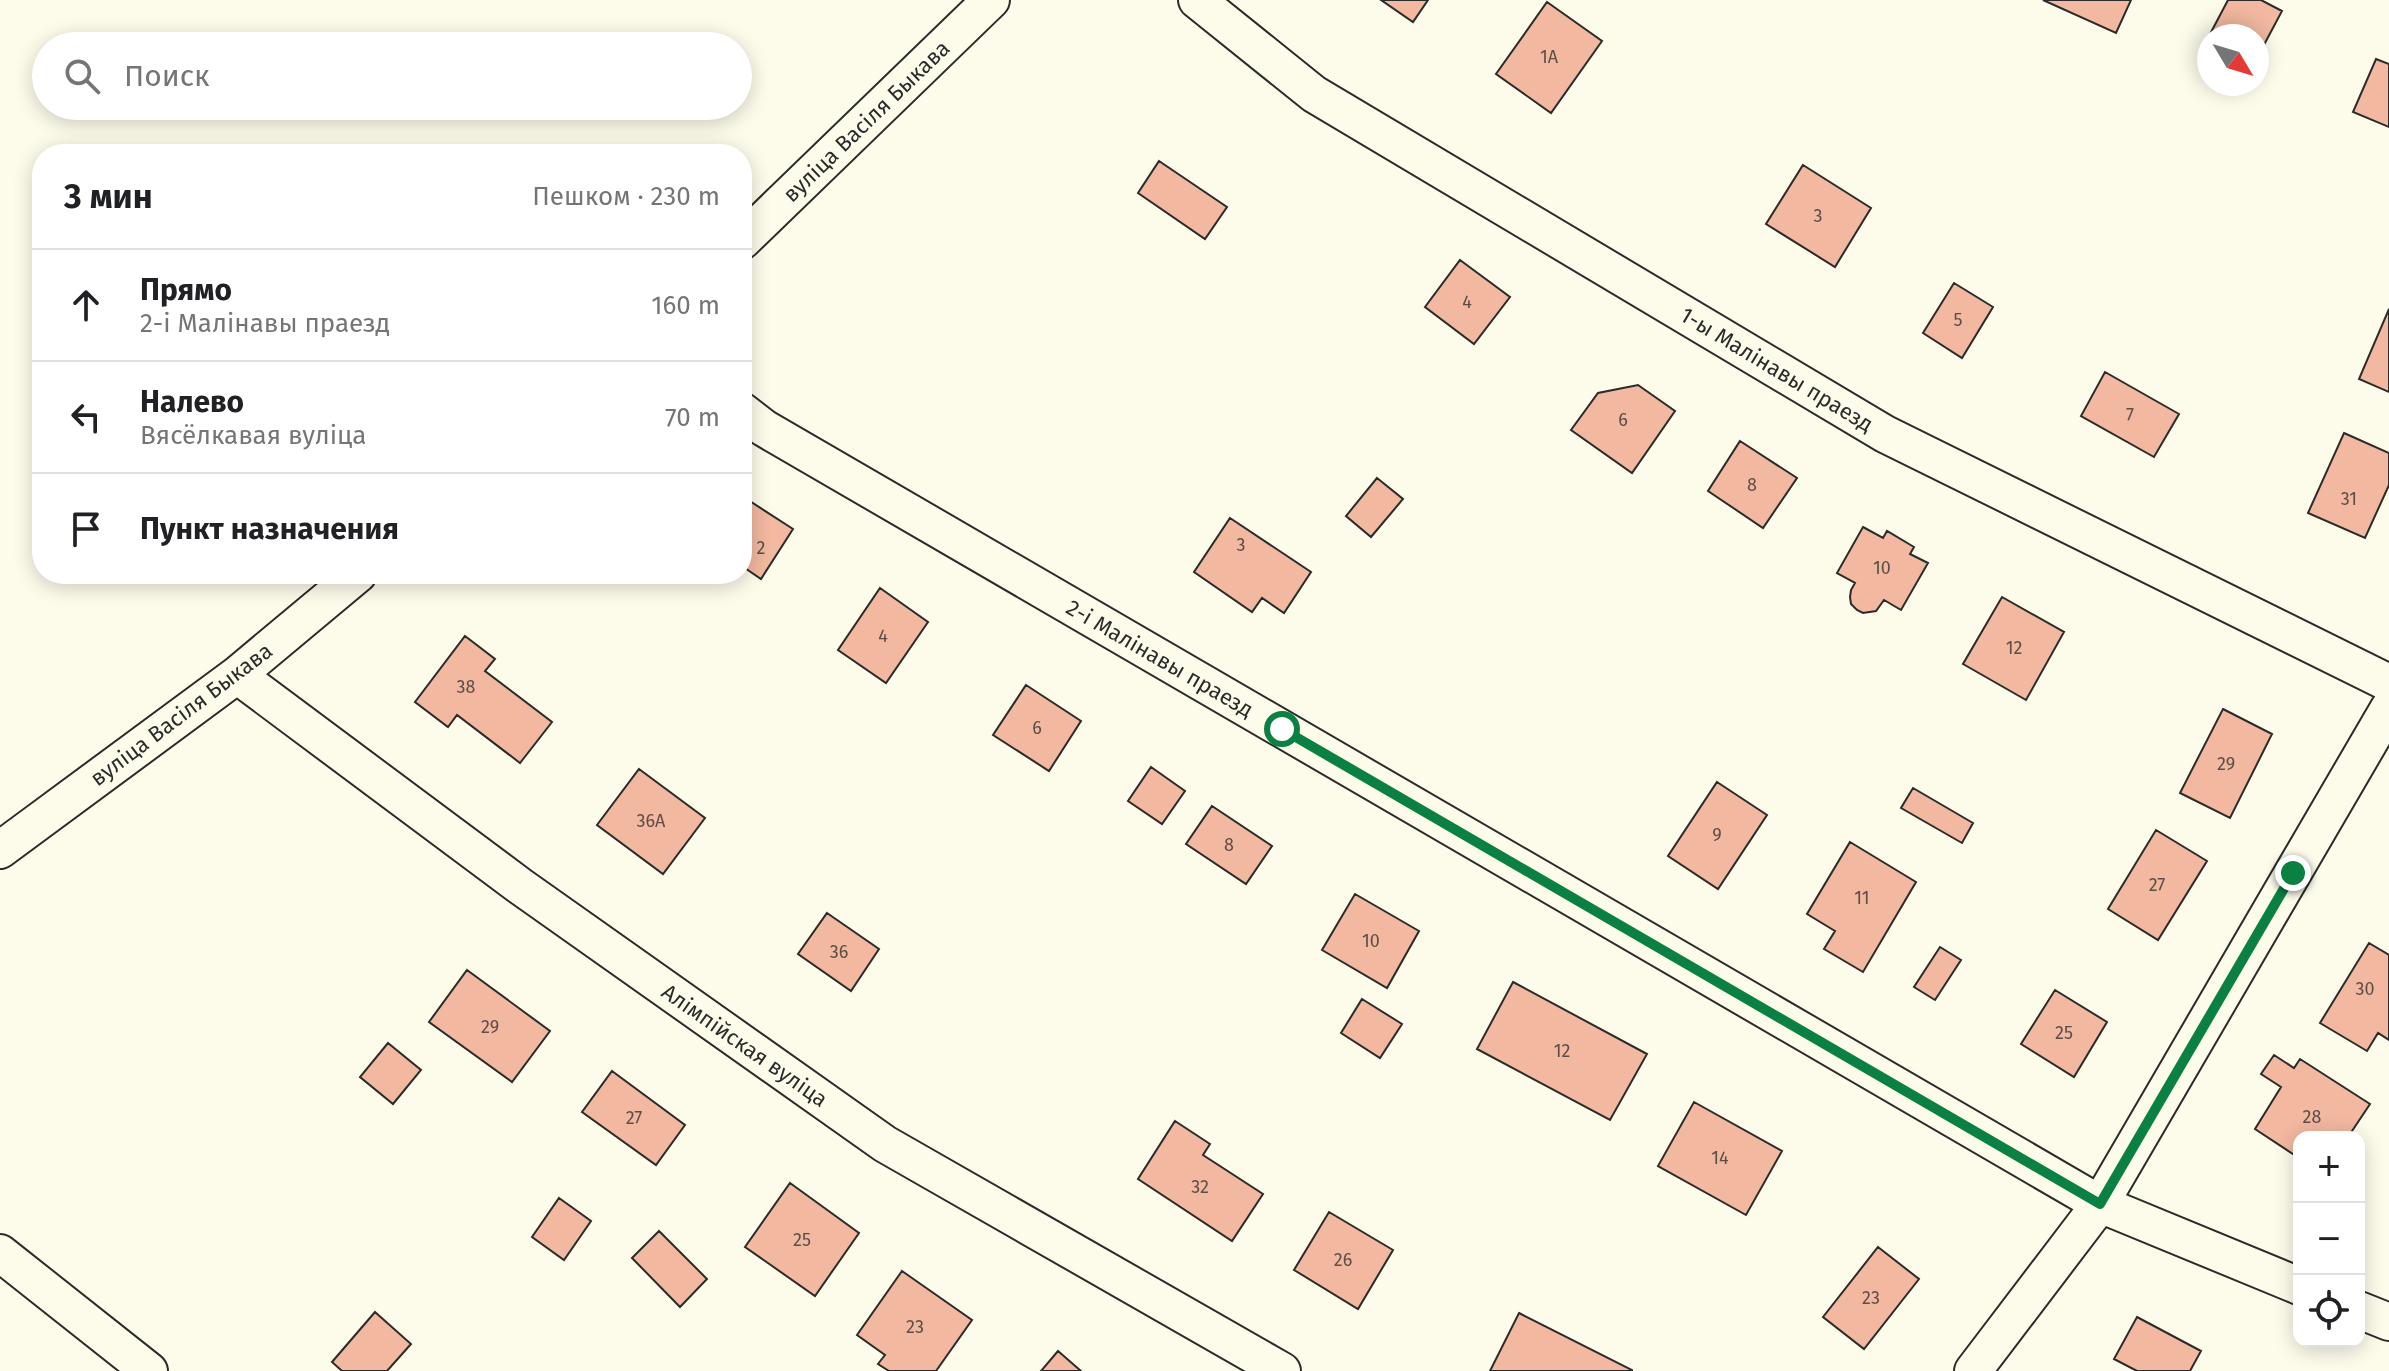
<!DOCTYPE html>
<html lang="ru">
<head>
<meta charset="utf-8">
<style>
  :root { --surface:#fff; --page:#f6f6f6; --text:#202124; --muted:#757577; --line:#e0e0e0 }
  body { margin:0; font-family:"Fira Sans",sans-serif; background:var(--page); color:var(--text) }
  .controls { position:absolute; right:24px; bottom:24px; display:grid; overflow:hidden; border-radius:16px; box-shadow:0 4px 20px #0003 }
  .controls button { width:72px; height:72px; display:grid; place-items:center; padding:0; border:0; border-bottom:2px solid var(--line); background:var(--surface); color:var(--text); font:40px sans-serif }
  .compass { position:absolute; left:2197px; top:24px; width:72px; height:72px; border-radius:50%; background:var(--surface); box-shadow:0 4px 20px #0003; rotate:128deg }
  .stop { position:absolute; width:24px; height:24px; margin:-18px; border:6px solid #0b8043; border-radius:50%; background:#fff }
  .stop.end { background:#0b8043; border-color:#fff; box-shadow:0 2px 8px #0008 }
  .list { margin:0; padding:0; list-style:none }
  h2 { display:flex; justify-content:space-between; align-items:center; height:104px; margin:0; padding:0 32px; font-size:34px }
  h2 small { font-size:26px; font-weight:400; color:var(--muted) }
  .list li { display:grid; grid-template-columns:52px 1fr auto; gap:24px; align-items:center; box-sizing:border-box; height:112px; padding:0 32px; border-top:2px solid var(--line) }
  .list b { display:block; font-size:30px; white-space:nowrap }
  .list p { margin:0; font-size:26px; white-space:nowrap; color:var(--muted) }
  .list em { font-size:26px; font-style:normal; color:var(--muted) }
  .icon { flex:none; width:44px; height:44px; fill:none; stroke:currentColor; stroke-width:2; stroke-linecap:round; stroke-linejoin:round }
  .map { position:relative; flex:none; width:2389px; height:1371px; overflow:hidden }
  .search { position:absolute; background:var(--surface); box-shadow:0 4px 20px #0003; left:32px; top:32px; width:720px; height:88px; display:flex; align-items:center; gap:20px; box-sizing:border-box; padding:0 28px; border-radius:44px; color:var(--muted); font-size:30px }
  .panel { position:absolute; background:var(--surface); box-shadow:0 4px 20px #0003; left:32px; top:144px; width:720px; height:440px; border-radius:32px }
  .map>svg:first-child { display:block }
  .building { fill:#f2b8a0; stroke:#2b2b2b; stroke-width:2 }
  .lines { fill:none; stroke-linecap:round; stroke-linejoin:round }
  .minor-casing { stroke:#2b2b2b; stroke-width:40 }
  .minor { stroke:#fdfbea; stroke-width:36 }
  .route { stroke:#0b8043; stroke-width:10 }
  .labels { text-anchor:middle; stroke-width:6; stroke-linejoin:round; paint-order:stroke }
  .number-label { font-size:18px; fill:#5d4e48 }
  .street-label { font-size:22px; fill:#2b2b2b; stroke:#fdfbea }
</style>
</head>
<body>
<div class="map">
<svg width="2389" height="1371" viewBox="0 0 2389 1371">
  <rect width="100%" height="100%" fill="#fdfbea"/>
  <path class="building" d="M1381 0H1428L1413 22Z
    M2043 0H2131L2116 33Z
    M2228 0H2261L2282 11 2257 58V36H2209Z
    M1547 2 1602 41 1551 113 1496 74Z
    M2376 59 2389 64V127L2353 112Z
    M1159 161 1227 207 1205 239 1138 193Z
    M1803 165 1871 208 1835 267 1766 224Z
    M1460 260 1510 297 1474 344 1425 307Z
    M1954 283 1993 307 1962 358 1923 333Z
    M2389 309V392L2359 379Z
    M2105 372 2179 414 2154 457 2081 416Z
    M1638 385 1675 411 1632 473 1571 430 1598 393Z
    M2344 433 2389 453V485L2365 538 2308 513Z
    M1740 441 1797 478 1763 528 1708 491Z
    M1377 478 1403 499 1371 537 1346 516Z
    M742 496 793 529 761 579 742 566Z
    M1230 518 1311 572 1284 613 1262 598 1252 612 1194 572Z
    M1863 527 1883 538 1887 531 1914 547 1910 554 1928 563 1901 610 1884 600 1876 611 1863 613 1857 610 1851 604 1850 597 1851 590 1855 583 1837 573Z
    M880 588 928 622 886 683 838 650Z
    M2002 597 2064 632 2026 700 1963 664Z
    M465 636 495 659 485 671 552 722 520 763 457 715 448 727 415 702Z
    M1026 685 1081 721 1049 771 993 735Z
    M2223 709 2272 734 2230 818 2180 793Z
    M1151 767 1185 791 1162 824 1128 801Z
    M639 769 705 818 663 874 597 825Z
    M1717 782 1767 815 1718 889 1668 856Z
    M1913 788 1973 823 1962 843 1901 808Z
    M1212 806 1272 846 1246 884 1186 844Z
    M2156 830 2207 861 2158 940 2108 909Z
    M1850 842 1916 882 1863 972 1824 949 1835 931 1807 914Z
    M1355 894 1419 931 1387 988 1322 950Z
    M827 913 879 949 851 991 798 954Z
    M2369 943 2389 955V1040L2378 1033 2367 1051 2320 1023Z
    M1940 947 1961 960 1935 1000 1914 987Z
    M467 970 550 1031 512 1082 429 1022Z
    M1513 982 1647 1054 1610 1120 1477 1049Z
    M2055 990 2107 1022 2074 1077 2021 1044Z
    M1362 999 1402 1024 1380 1058 1341 1033Z
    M388 1043 421 1070 393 1104 360 1077Z
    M2274 1055 2294 1068 2300 1059 2370 1104 2348 1137H2299V1158L2255 1129 2281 1087 2261 1074Z
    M612 1071 685 1125 656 1165 582 1112Z
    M1694 1102 1782 1151 1746 1215 1658 1166Z
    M1175 1121 1210 1144 1203 1155 1263 1194 1232 1241 1138 1179Z
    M790 1183 859 1233 815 1296 745 1247Z
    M559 1198 591 1221 564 1260 532 1237Z
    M1329 1212 1393 1250 1358 1309 1294 1270Z
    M659 1231 707 1279 680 1307 632 1258Z
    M1878 1247 1919 1279 1864 1349 1823 1317Z
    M902 1271 972 1320 936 1371H889L878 1364 885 1355 857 1335Z
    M375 1312 411 1344 387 1371H342L332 1362Z
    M1519 1313 1632 1370V1371H1490Z
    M2137 1317 2201 1351 2190 1371H2137L2114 1359Z
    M1058 1351 1081 1371H1041Z"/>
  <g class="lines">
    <defs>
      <path id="minor" d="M1197 0 1314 94 1885 434 2389 683
        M742 241 991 0
        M742 411 764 428 2100 1204 2299 1286
        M237 675 520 886 885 1144 1282 1371
        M0 850 237 675 358 574
        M0 1253 149 1371
        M2359 1310 2389 1322
        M1973 1371 2100 1204 2389 708"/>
    </defs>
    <use href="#minor" class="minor-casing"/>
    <use href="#minor" class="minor"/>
  </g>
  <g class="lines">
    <path class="route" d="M1282 729 2100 1204 2293 873"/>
  </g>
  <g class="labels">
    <g class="number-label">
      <text x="1549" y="63">1А</text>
      <text x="1818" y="222">3</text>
      <text x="1467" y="308">4</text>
      <text x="1958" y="326">5</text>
      <text x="2130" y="421">7</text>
      <text x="1623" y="426">6</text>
      <text x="1752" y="491">8</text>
      <text x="2349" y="505">31</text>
      <text x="1241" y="551">3</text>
      <text x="761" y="554">2</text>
      <text x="1882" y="574">10</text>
      <text x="883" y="642">4</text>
      <text x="2014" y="654">12</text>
      <text x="466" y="693">38</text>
      <text x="1037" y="734">6</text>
      <text x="2226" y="770">29</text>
      <text x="651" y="827">36А</text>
      <text x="1717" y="841">9</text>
      <text x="1229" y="851">8</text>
      <text x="2157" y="891">27</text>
      <text x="1862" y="904">11</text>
      <text x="1371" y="947">10</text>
      <text x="839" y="958">36</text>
      <text x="2365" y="995">30</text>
      <text x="490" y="1033">29</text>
      <text x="2064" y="1039">25</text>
      <text x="1562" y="1057">12</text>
      <text x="2312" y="1123">28</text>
      <text x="634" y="1124">27</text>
      <text x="1720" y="1164">14</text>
      <text x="1200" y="1193">32</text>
      <text x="802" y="1246">25</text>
      <text x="1343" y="1266">26</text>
      <text x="1871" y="1304">23</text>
      <text x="915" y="1333">23</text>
    </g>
    <g class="street-label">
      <text transform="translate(866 121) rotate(-44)" y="8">вуліца Васіля Быкава</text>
      <text transform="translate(1777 369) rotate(31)" y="8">1-ы Малінавы праезд</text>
      <text transform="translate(1160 658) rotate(30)" y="8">2-і Малінавы праезд</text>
      <text transform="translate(181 714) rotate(-37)" y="8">вуліца Васіля Быкава</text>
      <text transform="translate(745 1045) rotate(35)" y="8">Алімпійская вуліца</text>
    </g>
  </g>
</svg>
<div class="controls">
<button>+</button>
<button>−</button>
<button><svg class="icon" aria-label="locate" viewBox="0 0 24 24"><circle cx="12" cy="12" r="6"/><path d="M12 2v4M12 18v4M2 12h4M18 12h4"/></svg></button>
</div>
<svg class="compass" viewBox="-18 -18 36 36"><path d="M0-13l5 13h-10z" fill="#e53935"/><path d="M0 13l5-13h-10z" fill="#757577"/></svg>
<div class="stop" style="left:1282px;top:729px"></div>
<div class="stop end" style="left:2293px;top:873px"></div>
<div class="search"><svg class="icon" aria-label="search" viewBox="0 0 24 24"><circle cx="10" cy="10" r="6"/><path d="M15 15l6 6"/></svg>Поиск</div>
<section class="panel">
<h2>3 мин<small>Пешком · 230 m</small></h2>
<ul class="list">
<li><svg class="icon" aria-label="ahead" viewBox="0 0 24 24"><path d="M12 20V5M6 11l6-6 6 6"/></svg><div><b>Прямо</b><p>2-і Малінавы праезд</p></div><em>160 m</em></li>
<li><svg class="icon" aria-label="left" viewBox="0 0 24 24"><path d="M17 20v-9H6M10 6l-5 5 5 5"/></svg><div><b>Налево</b><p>Вясёлкавая вуліца</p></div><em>70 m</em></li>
<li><svg class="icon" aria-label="arrive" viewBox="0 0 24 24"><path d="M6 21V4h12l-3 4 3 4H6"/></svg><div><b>Пункт назначения</b></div></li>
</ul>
</section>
</div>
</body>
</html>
